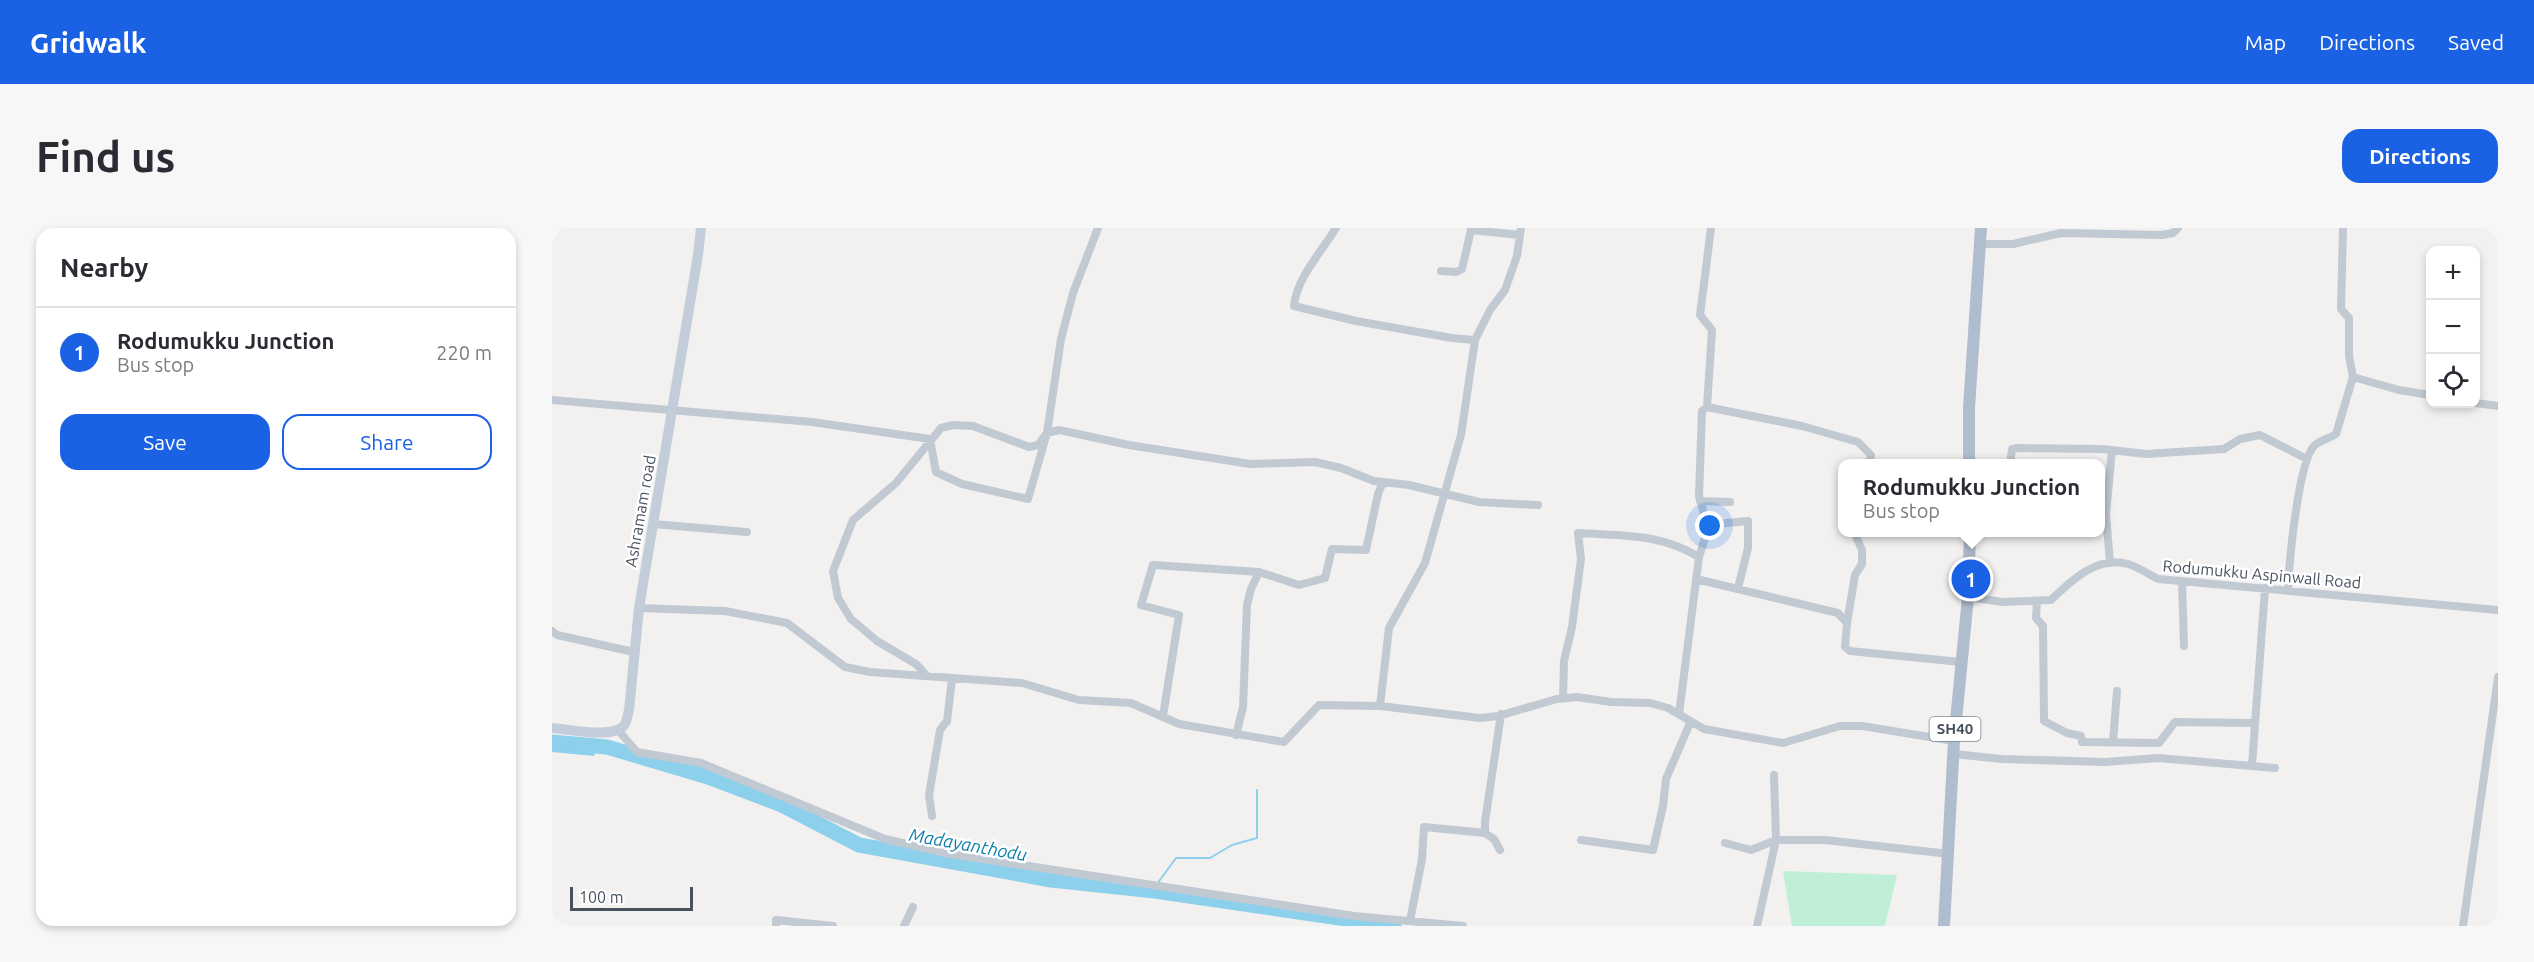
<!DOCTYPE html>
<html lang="en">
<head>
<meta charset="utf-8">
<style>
  :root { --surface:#fff; --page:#f7f7f7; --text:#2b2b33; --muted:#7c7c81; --line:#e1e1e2; --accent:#1a61e3 }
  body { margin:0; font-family:Ubuntu,sans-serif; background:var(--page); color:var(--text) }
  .controls { position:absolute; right:18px; top:18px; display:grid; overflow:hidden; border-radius:12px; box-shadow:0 3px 9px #0003 }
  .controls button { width:54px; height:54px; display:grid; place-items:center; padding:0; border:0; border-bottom:2px solid var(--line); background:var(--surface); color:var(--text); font:30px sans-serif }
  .scale { position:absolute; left:18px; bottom:15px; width:123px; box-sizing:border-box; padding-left:6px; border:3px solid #48525e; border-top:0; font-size:16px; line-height:21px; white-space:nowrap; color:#48525e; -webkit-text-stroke:4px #fff; paint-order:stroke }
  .you { position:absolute; left:1158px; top:298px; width:21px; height:21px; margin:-15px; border:4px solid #fff; border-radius:50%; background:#1a73e8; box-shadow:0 0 0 9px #1a73e833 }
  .badge { display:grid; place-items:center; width:39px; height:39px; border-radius:50%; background:var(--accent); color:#fff; font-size:20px; font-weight:700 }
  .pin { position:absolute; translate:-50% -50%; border:3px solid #fff; box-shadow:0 2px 6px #0006 }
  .popup { position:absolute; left:1286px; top:231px; width:267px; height:78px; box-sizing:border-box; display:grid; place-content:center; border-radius:12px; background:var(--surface); filter:drop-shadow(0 2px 4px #0005); font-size:20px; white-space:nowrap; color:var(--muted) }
  .popup b { font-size:22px; color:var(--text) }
  .popup::after { content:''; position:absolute; left:50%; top:100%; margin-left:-12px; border:12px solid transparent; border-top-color:var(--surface) }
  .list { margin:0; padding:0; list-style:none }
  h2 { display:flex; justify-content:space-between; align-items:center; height:78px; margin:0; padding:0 24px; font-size:26px }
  h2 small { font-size:20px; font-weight:400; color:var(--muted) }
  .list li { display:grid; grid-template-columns:39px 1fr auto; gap:18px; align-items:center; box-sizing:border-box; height:90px; padding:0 24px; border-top:2px solid var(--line) }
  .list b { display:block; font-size:22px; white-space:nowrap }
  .list p { margin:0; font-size:20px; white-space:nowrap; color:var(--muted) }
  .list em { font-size:20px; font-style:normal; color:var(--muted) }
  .actions { display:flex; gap:12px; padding:18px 24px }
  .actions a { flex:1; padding:14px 0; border:2px solid var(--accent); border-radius:18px; text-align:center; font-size:21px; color:var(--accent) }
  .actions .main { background:var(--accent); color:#fff }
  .icon { flex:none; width:33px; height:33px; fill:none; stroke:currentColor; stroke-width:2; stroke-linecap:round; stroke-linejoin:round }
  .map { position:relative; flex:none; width:1946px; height:698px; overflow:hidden; border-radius:18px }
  header { display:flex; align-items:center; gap:36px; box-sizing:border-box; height:84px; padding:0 30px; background:var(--accent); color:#fff }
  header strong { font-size:28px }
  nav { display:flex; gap:33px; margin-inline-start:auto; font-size:21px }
  .intro { display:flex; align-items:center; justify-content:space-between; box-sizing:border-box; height:144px; padding:0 36px }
  h1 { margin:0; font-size:42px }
  .button { padding:15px 27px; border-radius:18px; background:var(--accent); color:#fff; font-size:21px; font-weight:700 }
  main { display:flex; gap:36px; padding:0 36px }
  aside { flex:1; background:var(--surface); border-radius:18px; box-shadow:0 3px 9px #0003 }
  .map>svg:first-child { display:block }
  .green { fill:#bfefd6 }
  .water { fill:#8dd0ec }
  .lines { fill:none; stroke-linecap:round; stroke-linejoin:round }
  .stream { stroke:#8dd0ec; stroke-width:2 }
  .river { stroke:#8dd0ec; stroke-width:15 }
  .street { stroke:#c1c9d2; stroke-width:8 }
  .secondary { stroke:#c3ccd9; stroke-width:10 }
  .primary { stroke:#b0bdcf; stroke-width:12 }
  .labels { text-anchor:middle; stroke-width:5; stroke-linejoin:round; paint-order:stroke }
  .shield { fill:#fff; stroke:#7f868e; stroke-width:1.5 }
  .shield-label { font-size:15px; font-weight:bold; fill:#48525e }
  .street-label { font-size:16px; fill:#48525e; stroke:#fff }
  .water-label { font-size:18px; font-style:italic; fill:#0d7eac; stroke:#fff }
</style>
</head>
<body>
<header>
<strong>Gridwalk</strong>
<nav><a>Map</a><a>Directions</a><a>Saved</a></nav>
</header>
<div class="intro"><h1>Find us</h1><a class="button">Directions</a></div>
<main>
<aside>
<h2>Nearby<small></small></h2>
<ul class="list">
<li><span class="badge">1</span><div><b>Rodumukku Junction</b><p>Bus stop</p></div><em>220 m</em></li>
</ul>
<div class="actions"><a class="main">Save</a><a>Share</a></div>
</aside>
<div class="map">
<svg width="1946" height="698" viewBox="0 0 1946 698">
  <rect width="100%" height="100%" fill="#f3f0f0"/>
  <path class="green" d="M1231 643 1345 647 1333 698H1240Z"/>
  <path class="water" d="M0 508 46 511 42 528 0 524Z"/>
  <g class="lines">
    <path class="stream" d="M605 656 624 630H658L680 617 705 610V562"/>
    <path class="river" d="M0 514 55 519 156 549 230 577 307 617 499 652 603 663 842 698"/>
    <path class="street" d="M784 0C770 23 744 51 742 78L804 93 900 110 923 112
      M1791 0 1789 81 1797 90V128L1801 149
      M1428 16H1461L1509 5 1610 7 1621 5 1626 0
      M889 43 904 44 910 41 919 2 968 7
      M0 172 260 194 378 211 384 244 410 256 476 271 495 205 509 111 521 65 546 0
      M1924 175 1946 178
      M1155 179 1160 102 1148 87 1159 0
      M1458 236 1460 221 1465 220 1550 221 1594 226 1672 221 1688 211 1708 207 1755 231
      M1148 273 1178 274
      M101 296 195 304
      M1154 297 1196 293V320L1186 360
      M1558 335 1554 286 1560 222
      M1144 351 1286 385 1295 395 1293 419 1298 423 1409 434
      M1630 353 1632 418
      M1736 362C1737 337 1746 232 1763 217 1769 212 1778 210 1784 206L1801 149 1847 162 1878 167
      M1416 369 1451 374 1499 372C1519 353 1545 327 1576 336 1586 339 1596 346 1606 351L1946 382
      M1485 373 1484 390 1491 398 1492 493 1515 505 1529 508 1530 514 1607 515 1623 494 1703 495
      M87 380 173 383 235 395 293 439 318 444 470 455 527 472 579 475 627 496 732 514 767 477 828 478 837 400 873 335 909 207 923 112 938 82 953 62 965 28 969 0
      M1295 395 1303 347 1310 336V322L1302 304
      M0 403 5 407 82 424
      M375 448 364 436 325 413 299 391 286 370 281 343 301 292 344 255 389 200 401 197 421 198 477 219 486 217 495 205 507 202 577 217 698 236 763 234 789 240 822 253 857 257 927 274 986 277
      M1011 470 1012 433 1020 399 1029 331 1026 305C1071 308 1107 305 1147 329
      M828 478 928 490 946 488 1005 471 1025 469 1059 474 1098 475 1116 480 1152 501 1231 515 1288 498H1310L1402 513
      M1127 486 1147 329 1154 307V293L1147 268 1150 183 1155 179 1250 198 1306 214 1319 227 1317 236
      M611 488 627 387 589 377 601 337 707 344 747 357 773 350 780 321 814 322 826 266 831 254
      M66 502 85 524 149 535 333 611 398 626 802 688 911 698
      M684 507 691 479 695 377 699 361 707 344
      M1561 514 1565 463
      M1402 526 1450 531 1553 534 1606 530 1723 540
      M1700 538 1713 360
      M380 588 377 567 388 502 395 493 400 451
      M1029 612 1101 622 1111 578 1114 551 1138 495
      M1173 615 1199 622 1224 612 1222 547
      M948 622 942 611 933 605V594L949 486
      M858 693 870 631 872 599 933 605
      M224 698V692L281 698
      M352 698 361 679
      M1205 698 1224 612H1273L1397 626
      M1911 698 1946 449"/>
    <path class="secondary" d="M0 500C16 501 63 512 73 496 75 492 76 486 77 482L87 380 146 27 149 0"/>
    <path class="primary" d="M1417 236V180L1429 0
      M1392 698 1402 513 1416 369 1418 304"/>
  </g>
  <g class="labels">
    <rect class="shield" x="1377.5" y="489" width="51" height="24" rx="4.5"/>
    <g class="shield-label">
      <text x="1403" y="506">SH40</text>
    </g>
    <g class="street-label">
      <text transform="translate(88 283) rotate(-80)" y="6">Ashramam road</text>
      <text transform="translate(1710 346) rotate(5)" y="6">Rodumukku Aspinwall Road</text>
    </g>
    <g class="water-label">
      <text transform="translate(416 617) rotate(10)" y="6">Madayanthodu</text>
    </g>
  </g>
</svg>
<div class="controls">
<button>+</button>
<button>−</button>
<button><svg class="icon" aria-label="locate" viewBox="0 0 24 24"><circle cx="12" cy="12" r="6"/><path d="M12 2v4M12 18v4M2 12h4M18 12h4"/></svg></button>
</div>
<div class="scale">100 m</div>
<div class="you"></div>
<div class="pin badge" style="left:1419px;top:351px">1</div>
<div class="popup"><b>Rodumukku Junction</b>Bus stop</div>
</div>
</main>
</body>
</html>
